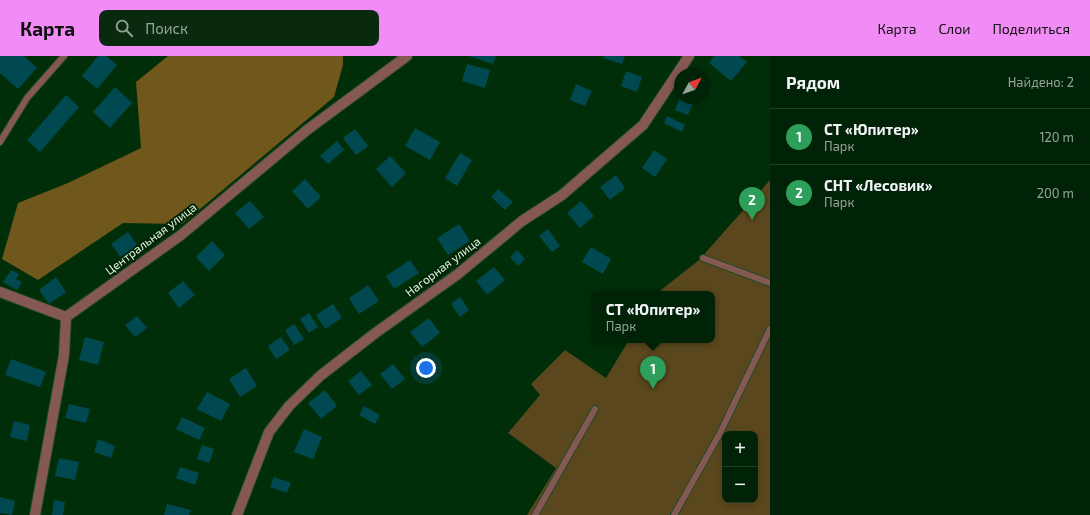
<!DOCTYPE html>
<html lang="ru">
<head>
<meta charset="utf-8">
<style>
  :root { --surface:#002206; --page:#0a2a10; --text:#f1f3f6; --muted:#95a49b; --line:#223f28; --accent:#f18bf5 }
  body { margin:0; font-family:"Exo 2",sans-serif; background:var(--page); color:var(--text) }
  .controls { position:absolute; right:12px; bottom:12px; display:grid; overflow:hidden; border-radius:8px; box-shadow:0 2px 6px #0003 }
  .controls button { width:36px; height:36px; display:grid; place-items:center; padding:0; border:0; border-bottom:1px solid var(--line); background:var(--surface); color:var(--text); font:20px sans-serif }
  .compass { position:absolute; left:674px; top:12px; width:36px; height:36px; border-radius:50%; background:var(--surface); box-shadow:0 2px 6px #0003; rotate:49deg }
  .you { position:absolute; left:426px; top:312px; width:14px; height:14px; margin:-10px; border:3px solid #fff; border-radius:50%; background:#1a73e8; box-shadow:0 0 0 6px #1a73e833 }
  .badge { display:grid; place-items:center; width:26px; height:26px; border-radius:50%; background:var(--accent); color:#fff; font-size:13px; font-weight:700 }
  .pin { position:absolute; translate:-50% -33px; filter:drop-shadow(0 1px 2px #0008) }
  .pin::after { content:''; position:absolute; top:21px; width:14px; height:12px; background:inherit; clip-path:polygon(0 0,100% 0,50% 100%) }
  .popup { position:absolute; left:591px; top:235px; width:124px; height:52px; box-sizing:border-box; display:grid; place-content:center; border-radius:8px; background:var(--surface); filter:drop-shadow(0 1px 3px #0005); font-size:13px; white-space:nowrap; color:var(--muted) }
  .popup b { font-size:15px; color:var(--text) }
  .popup::after { content:''; position:absolute; left:50%; top:100%; margin-left:-8px; border:8px solid transparent; border-top-color:var(--surface) }
  .list { margin:0; padding:0; list-style:none }
  h2 { display:flex; justify-content:space-between; align-items:center; height:52px; margin:0; padding:0 16px; font-size:17px }
  h2 small { font-size:13px; font-weight:400; color:var(--muted) }
  .list li { display:grid; grid-template-columns:26px 1fr auto; gap:12px; align-items:center; box-sizing:border-box; height:56px; padding:0 16px; border-top:1px solid var(--line) }
  .list b { display:block; font-size:15px; white-space:nowrap }
  .list p { margin:0; font-size:13px; white-space:nowrap; color:var(--muted) }
  .list em { font-size:13px; font-style:normal; color:var(--muted) }
  .icon { flex:none; width:22px; height:22px; fill:none; stroke:currentColor; stroke-width:2; stroke-linecap:round; stroke-linejoin:round }
  .map { position:relative; flex:none; width:770px; height:459px; overflow:hidden }
  header { display:flex; align-items:center; gap:24px; box-sizing:border-box; height:56px; padding:0 20px; background:var(--accent); color:#111 }
  header strong { font-size:19px }
  nav { display:flex; gap:22px; margin-inline-start:auto; font-size:14px }
  .search { width:280px; height:36px; background:var(--page); display:flex; align-items:center; gap:10px; box-sizing:border-box; padding:0 14px; border-radius:8px; color:var(--muted); font-size:15px }
  main { display:flex }
  aside { flex:1; background:var(--surface) }
  .map>svg:first-child { display:block }
  .green { fill:#5a471d; fill-rule:evenodd }
  .forest { fill:#70571b }
  .building { fill:#004950 }
  .lines { fill:none; stroke-linecap:round; stroke-linejoin:round }
  .lane-casing { stroke:#204a26; stroke-width:8 }
  .street-casing { stroke:#204a26; stroke-width:12 }
  .lane { stroke:#865853; stroke-width:6 }
  .street { stroke:#865853; stroke-width:10 }
  .labels { text-anchor:middle; stroke-width:4; stroke-linejoin:round; paint-order:stroke }
  .street-label { font-size:12px; fill:#e1f9e1; stroke:#022306 }
</style>
</head>
<body>
<header>
<strong>Карта</strong>
<div class="search"><svg class="icon" aria-label="search" viewBox="0 0 24 24"><circle cx="10" cy="10" r="6"/><path d="M15 15l6 6"/></svg>Поиск</div>
<nav><a>Карта</a><a>Слои</a><a>Поделиться</a></nav>
</header>
<main>
<div class="map">
<svg width="770" height="459" viewBox="0 0 770 459">
  <rect width="100%" height="100%" fill="#002e08"/>
  <path class="green" d="M770 124V459H527L556 412 508 377 540 339 531 328 565 294 606 322 629 284H712V238H656L699 204ZM725 378H755V444H725Z"/>
  <path class="forest" d="M168 0H343V9L334 41 182 168 123 167 38 224 2 203 18 147 68 127 141 92 136 26Z"/>
  <path class="building" d="M0 0H24L37 12 18 33 0 17Z
    M98 0H106L117 9 97 33 82 20Z
    M469 0H496L493 8Z
    M604 0H625L622 8 603 2Z
    M714 0H739L747 6 731 25 709 7Z
    M467 8 490 14 485 32 462 25Z
    M626 15 642 21 637 36 621 30Z
    M576 28 592 35 585 50 570 44Z
    M115 31 132 47 110 72 93 56Z
    M66 39 79 51 40 96 27 84Z
    M680 42 693 47 688 59 675 54Z
    M667 60 685 69 682 76 664 67Z
    M415 72 440 86 430 104 405 90Z
    M355 73 368 90 356 99 343 82Z
    M337 85 344 94 328 108 320 100Z
    M654 94 667 103 655 121 642 112Z
    M460 97 472 104 457 130 445 122Z
    M390 100 406 117 392 131 376 113Z
    M616 119 625 132 610 144 600 131Z
    M305 123 321 141 308 153 292 135Z
    M498 133 513 146 505 154 491 141Z
    M250 145 264 161 249 173 235 157Z
    M581 145 594 160 580 172 567 157Z
    M459 168 470 185 448 199 437 182Z
    M548 173 560 190 552 196 539 180Z
    M128 176 139 192 122 203 111 188Z
    M212 185 225 199 209 215 196 201Z
    M591 191 611 203 603 218 582 206Z
    M517 194 525 203 518 210 510 201Z
    M410 204 419 217 394 233 386 220Z
    M494 211 505 224 487 239 476 225Z
    M11 214 19 218 16 223 22 226 17 234 3 226Z
    M56 221 66 236 49 248 39 234Z
    M183 225 195 239 179 252 168 237Z
    M368 229 379 245 359 258 349 242Z
    M460 241 469 254 460 261 451 248Z
    M333 248 342 262 325 273 316 259Z
    M309 257 318 271 309 277 300 263Z
    M137 260 147 272 135 281 125 269Z
    M429 262 440 277 422 291 410 276Z
    M294 268 304 283 294 289 285 274Z
    M85 281 104 286 98 309 79 304Z
    M281 281 290 294 276 303 268 290Z
    M11 303 46 316 40 331 5 319Z
    M393 308 405 323 392 333 380 318Z
    M246 312 257 330 240 341 229 323Z
    M361 315 372 329 359 339 348 325Z
    M325 334 337 350 321 363 308 347Z
    M207 336 230 348 221 365 197 353Z
    M69 348 90 353 86 367 65 362Z
    M364 350 380 359 375 368 359 359Z
    M182 361 205 372 199 384 176 373Z
    M14 365 30 369 27 385 10 381Z
    M304 373 322 381 313 403 294 396Z
    M98 383 115 390 111 402 94 396Z
    M202 389 214 393 209 407 197 403Z
    M59 402 79 406 75 424 55 420Z
    M180 411 199 417 195 429 176 422Z
    M274 421 291 427 287 437 270 431Z
    M0 441 15 445 12 459 0 457Z
    M54 444 65 446 63 459H52Z
    M167 448 191 454 189 459H164Z"/>
  <g class="lines">
    <defs>
      <path id="lane" d="M0 86 27 42 64 0
        M703 202 770 227
        M535 459 595 353
        M674 459 719 379 770 273"/>
      <path id="street" d="M0 236 66 261
        M35 459 64 299 66 261 181 179 307 74 407 0
        M237 459 269 376 289 350 320 320 374 278 458 218 522 165 562 139 643 69 689 0"/>
    </defs>
    <use href="#lane" class="lane-casing"/>
    <use href="#street" class="street-casing"/>
    <use href="#lane" class="lane"/>
    <use href="#street" class="street"/>
  </g>
  <g class="labels">
    <g class="street-label">
      <text transform="translate(151 183) rotate(-37)" y="4">Центральная улица</text>
      <text transform="translate(443 211) rotate(-37)" y="4">Нагорная улица</text>
    </g>
  </g>
</svg>
<div class="controls">
<button>+</button>
<button>−</button>
</div>
<svg class="compass" viewBox="-18 -18 36 36"><path d="M0-13l5 13h-10z" fill="#e53935"/><path d="M0 13l5-13h-10z" fill="#95a49b"/></svg>
<div class="you"></div>
<div class="pin badge" style="left:653px;top:333px;background:#2e9e5b">1</div>
<div class="popup"><b>СТ «Юпитер»</b>Парк</div>
<div class="pin badge" style="left:752px;top:164px;background:#2e9e5b">2</div>
</div>
<aside>
<h2>Рядом<small>Найдено: 2</small></h2>
<ul class="list">
<li><span class="badge" style="background:#2e9e5b">1</span><div><b>СТ «Юпитер»</b><p>Парк</p></div><em>120 m</em></li>
<li><span class="badge" style="background:#2e9e5b">2</span><div><b>СНТ «Лесовик»</b><p>Парк</p></div><em>200 m</em></li>
</ul>
</aside>
</main>
</body>
</html>
